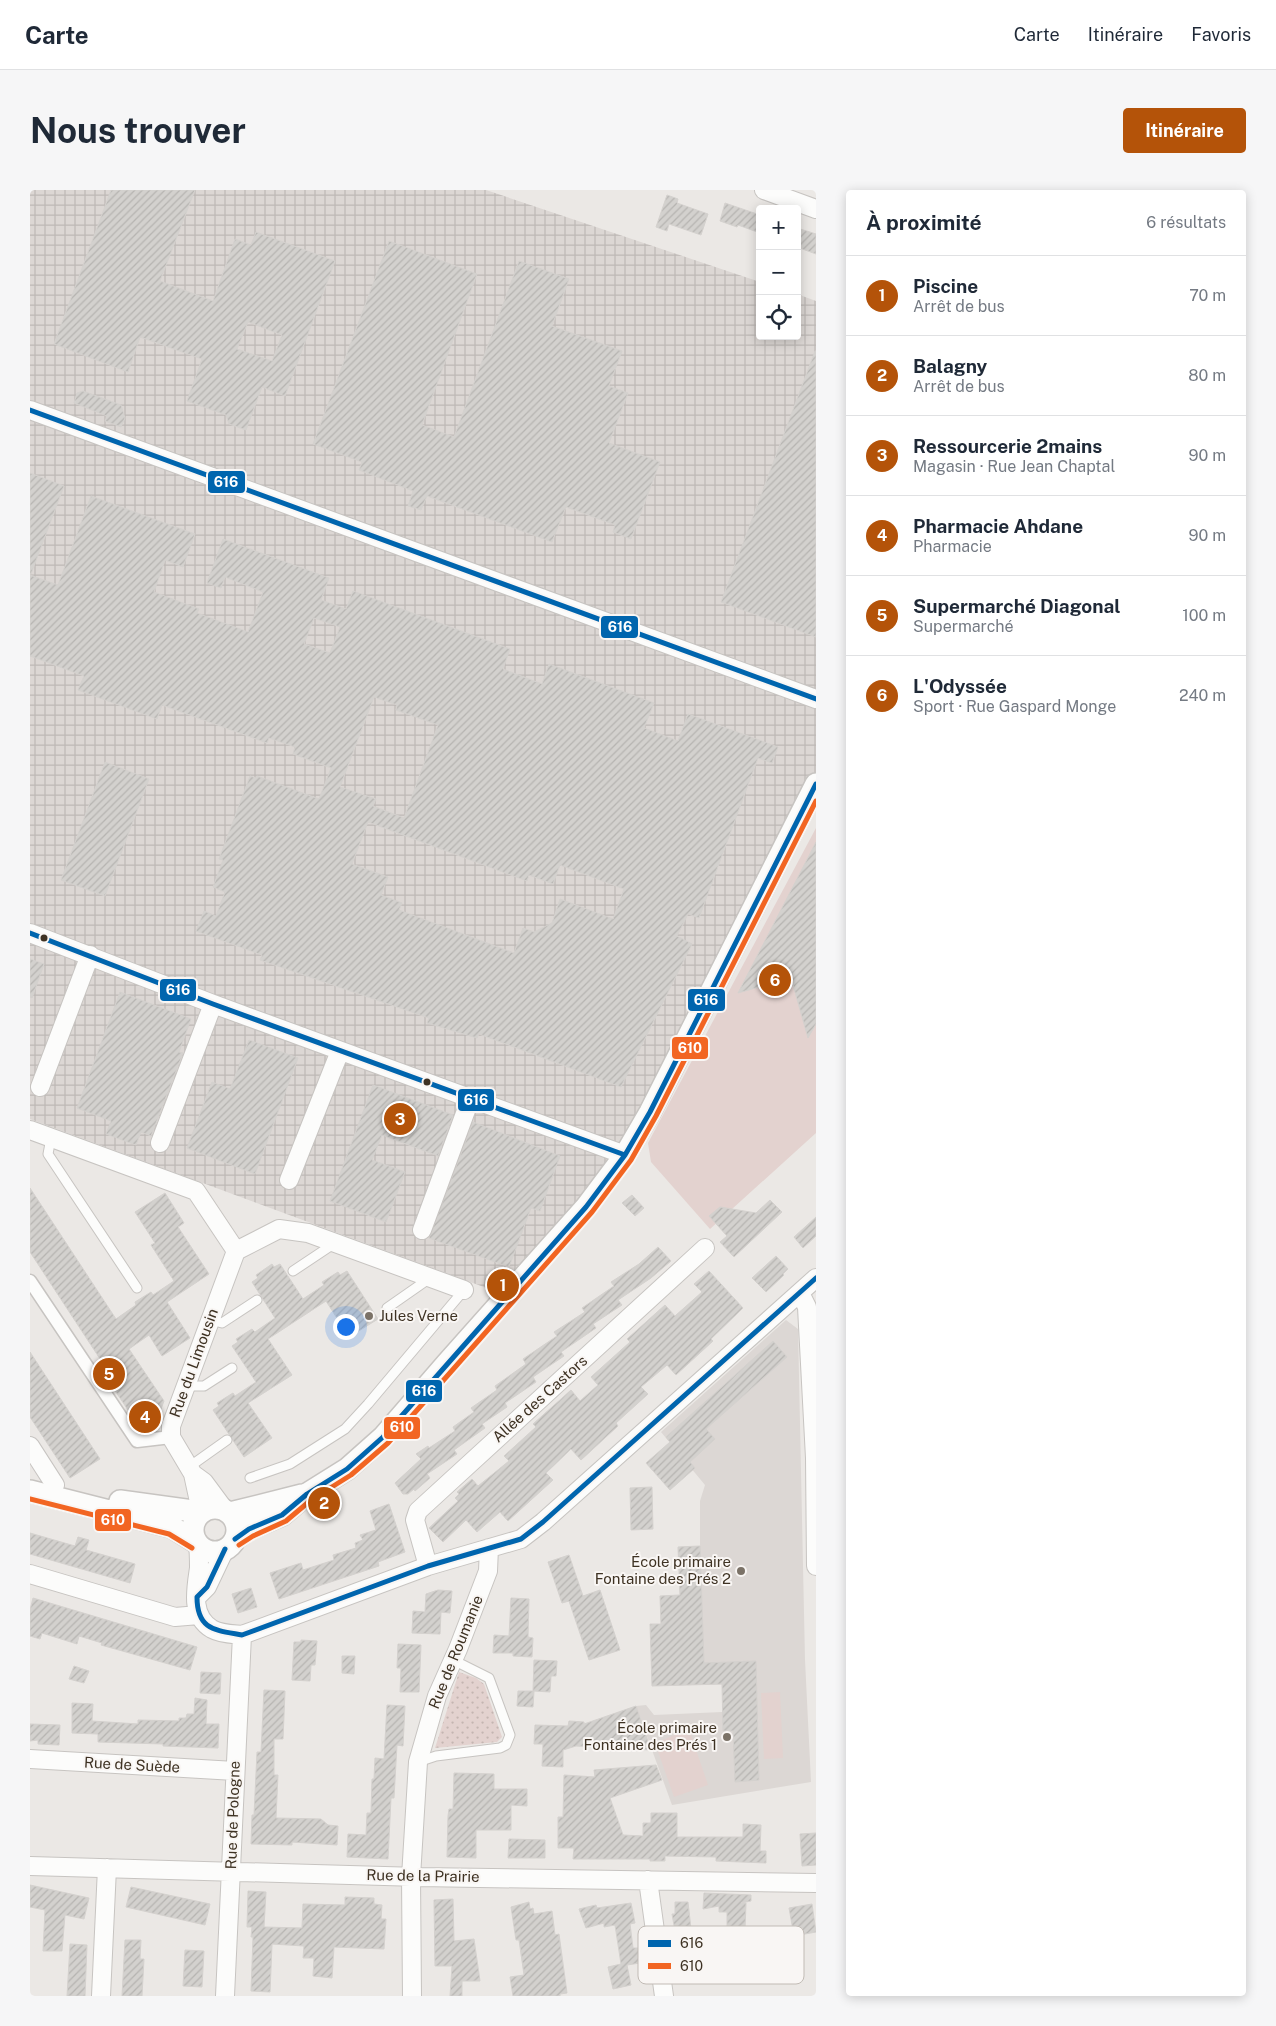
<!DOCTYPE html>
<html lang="fr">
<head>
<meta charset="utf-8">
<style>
  :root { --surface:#fff; --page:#f6f6f7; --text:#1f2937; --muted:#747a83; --line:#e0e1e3; --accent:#b45309 }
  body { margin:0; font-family:"Public Sans",sans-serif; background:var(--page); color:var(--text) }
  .controls { position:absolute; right:15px; top:15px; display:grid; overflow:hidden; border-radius:5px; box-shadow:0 2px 12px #0003 }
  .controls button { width:45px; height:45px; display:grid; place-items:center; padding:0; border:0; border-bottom:1px solid var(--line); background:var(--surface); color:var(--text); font:25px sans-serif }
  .you { position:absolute; left:315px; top:1136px; width:18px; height:18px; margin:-12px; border:4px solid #fff; border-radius:50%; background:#1a73e8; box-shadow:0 0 0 8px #1a73e833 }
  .badge { display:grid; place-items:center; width:32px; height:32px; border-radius:50%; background:var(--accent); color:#fff; font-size:16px; font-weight:700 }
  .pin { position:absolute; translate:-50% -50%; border:2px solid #fff; box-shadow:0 1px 5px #0006 }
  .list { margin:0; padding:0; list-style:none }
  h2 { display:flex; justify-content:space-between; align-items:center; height:65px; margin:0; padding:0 20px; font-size:21px }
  h2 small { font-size:16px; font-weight:400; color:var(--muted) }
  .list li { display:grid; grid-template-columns:32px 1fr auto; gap:15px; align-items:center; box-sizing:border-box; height:80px; padding:0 20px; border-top:1px solid var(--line) }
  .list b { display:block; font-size:19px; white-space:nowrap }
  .list p { margin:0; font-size:16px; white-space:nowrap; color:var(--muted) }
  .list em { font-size:16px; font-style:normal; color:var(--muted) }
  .icon { flex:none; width:28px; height:28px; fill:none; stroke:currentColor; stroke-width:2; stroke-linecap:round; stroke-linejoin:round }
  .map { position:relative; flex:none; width:786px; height:1806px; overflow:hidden; border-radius:5px }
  header { display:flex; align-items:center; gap:30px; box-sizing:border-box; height:70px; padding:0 25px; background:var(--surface); border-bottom:1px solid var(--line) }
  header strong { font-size:24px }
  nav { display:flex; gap:28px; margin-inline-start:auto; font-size:18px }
  .intro { display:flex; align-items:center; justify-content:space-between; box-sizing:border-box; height:120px; padding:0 30px }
  h1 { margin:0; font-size:35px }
  .button { padding:12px 22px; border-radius:5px; background:var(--accent); color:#fff; font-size:18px; font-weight:700 }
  main { display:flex; gap:30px; padding:0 30px }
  aside { flex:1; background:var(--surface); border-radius:5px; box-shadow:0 2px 12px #0003 }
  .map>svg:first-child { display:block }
  .built { fill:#dcd7d4 }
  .industrial { fill:url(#industrial-grid) }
  .grass { fill:url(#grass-dots) }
  .garden { fill:#e3d2cf }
  .building { fill:url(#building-hatch); stroke:#d4d1ce; fill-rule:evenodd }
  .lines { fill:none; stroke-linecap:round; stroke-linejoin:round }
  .service-casing { stroke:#c7c4c1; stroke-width:11 }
  .pedestrian-casing { stroke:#c7c4c1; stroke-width:15 }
  .minor-casing { stroke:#c7c4c1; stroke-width:20 }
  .tertiary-casing { stroke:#c7c4c1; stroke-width:24 }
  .service { stroke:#fcfcfb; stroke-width:9 }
  .pedestrian { stroke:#fcfcfb; stroke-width:12 }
  .minor { stroke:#fcfcfb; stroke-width:18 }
  .tertiary { stroke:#fcfcfb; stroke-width:21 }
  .bus-1-casing { stroke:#f9f6f4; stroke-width:9 }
  .bus-2-casing { stroke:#f9f6f4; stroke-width:9 }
  .bus-1 { stroke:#0065ae; stroke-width:5 }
  .bus-2 { stroke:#f26522; stroke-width:5 }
  .bus-dot { fill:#3e3223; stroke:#f9f6f4; stroke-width:2 }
  .poi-dot { fill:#7b7267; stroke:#f9f6f4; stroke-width:2 }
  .labels { text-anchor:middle; stroke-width:4; stroke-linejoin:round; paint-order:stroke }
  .poi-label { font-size:15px; fill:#3e3223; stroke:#f9f6f4; text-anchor:end }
  .street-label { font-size:15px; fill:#3e3223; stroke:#f9f6f4 }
  .key { fill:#f9f6f4; stroke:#c1bbb5; stroke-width:1 }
  .key-label { font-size:14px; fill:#3e3223 }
  .line-badge { stroke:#f9f6f4; stroke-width:2 }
  .badge-label { font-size:14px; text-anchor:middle; font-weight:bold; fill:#fff }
</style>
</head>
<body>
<header>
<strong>Carte</strong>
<nav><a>Carte</a><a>Itinéraire</a><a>Favoris</a></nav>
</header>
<div class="intro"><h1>Nous trouver</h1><a class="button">Itinéraire</a></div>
<main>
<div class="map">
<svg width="786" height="1806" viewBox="0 0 786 1806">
  <defs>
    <pattern id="industrial-grid" width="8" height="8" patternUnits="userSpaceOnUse" patternTransform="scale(1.25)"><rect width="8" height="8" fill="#dcd7d4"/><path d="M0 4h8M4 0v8" fill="none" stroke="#beb9b6"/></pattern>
    <pattern id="grass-dots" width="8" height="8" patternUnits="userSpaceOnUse" patternTransform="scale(1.25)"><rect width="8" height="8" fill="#e3d2cf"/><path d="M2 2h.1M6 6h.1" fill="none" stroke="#c4b5b1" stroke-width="1.8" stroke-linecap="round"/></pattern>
    <pattern id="building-hatch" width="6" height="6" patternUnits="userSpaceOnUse" patternTransform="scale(1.25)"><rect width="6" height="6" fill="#d3d1ce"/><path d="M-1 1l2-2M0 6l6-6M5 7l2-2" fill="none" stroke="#b6b4b1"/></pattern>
  </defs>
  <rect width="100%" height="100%" fill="#ebe8e5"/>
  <path class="built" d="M756 1130 768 1139 775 1470 781 1592 642 1615 606 1516 616 1515 624 1525 692 1522V1514L703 1513 701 1494 622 1496 620 1434H631L630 1406 650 1405 648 1357 670 1356V1311L675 1295 631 1242Z"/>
  <path class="industrial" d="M0 0H456L730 92V146H767V104L786 111V613L606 964 489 1110 0 929Z"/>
  <path class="grass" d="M429 1482 446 1488 454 1494 472 1547 467 1552 405 1558Z"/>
  <path class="garden" d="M786 638V943L680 1039 621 972 618 953Z
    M750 1502 753 1568 734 1569 731 1503Z
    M659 1539 678 1595 644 1607 625 1553Z"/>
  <path class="building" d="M81 0H165L130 91 183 111 205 49 221 55 226 42 305 71 255 206 232 197 216 240 199 234 196 225 157 211 172 169 110 147 98 182 24 154ZM218 132 252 145 242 171 207 159Z
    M637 5 648 9 647 13 678 24 671 45 639 34 637 41 626 37Z
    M695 13 730 25V43L708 35 707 37 690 31Z
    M767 38 786 44V64L767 57Z
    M359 51 447 84 392 235 424 247 489 71 539 89 522 136 592 161 579 196 598 203 579 253 630 272 601 349 583 342 585 335 536 317 522 352 397 306 391 320 378 316 383 301 329 280 332 272 283 254Z
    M785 161H786V447L691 412Z
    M53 201 91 215 95 228 91 237 75 231 77 226 44 213 47 203Z
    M0 283 34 296 1 384H0Z
    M61 306 165 344 153 377 135 370 124 402 169 419 167 423 218 442 233 402 195 387 191 398 177 393 193 349 299 388 291 410 316 419 323 401 480 459 473 479 512 494 519 474 624 513 614 538 648 551 658 524 748 557 742 573 728 568 669 728 658 724 647 746 662 754 591 897 449 844 447 848 397 833 399 828 230 770 232 765 166 741 174 721 186 726 195 702 183 697 193 670 189 669 220 586 226 588 227 586 289 609 301 578 263 564 265 557 239 548 237 553 132 515 127 529 48 500 54 486 0 466V385L28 395ZM284 428 310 437 300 463 274 454ZM344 507 367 515 366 520 408 535 374 628 343 616 346 609 310 597ZM338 632 497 691 499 685 523 694 530 675 594 699 583 729 530 709 522 733 504 742 493 738 484 763 369 720 372 713 351 705 358 687 322 674Z
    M75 572 119 589 75 706 31 690Z
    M786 652V834L778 848 761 788 708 803Z
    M0 769 14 774 2 808 0 807Z
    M90 802 161 829 149 862 153 863 121 946 111 942 106 955 76 944 81 931 47 918Z
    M219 850 268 868 225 984 157 958 182 892 200 899Z
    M343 895 423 925 408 966 352 945 342 970 375 982 356 1032 300 1011Z
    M443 932 530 966 510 1021 501 1018 479 1077 399 1048Z
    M0 998 86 1129 106 1115 105 1112 121 1102 123 1105 144 1091 121 1055 125 1053 105 1022 135 1003 154 1033 148 1037 179 1084 137 1112 160 1148 132 1166 119 1145 99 1159 134 1211 126 1232 112 1241 70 1178 74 1175 0 1062Z
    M602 1005 614 1018 605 1026 592 1013Z
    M740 1010 752 1022 704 1067 690 1052 697 1046 679 1026 690 1017 726 1023Z
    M786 1027V1046L773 1058 764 1047Z
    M628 1057 641 1071 621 1088 588 1110 592 1115 563 1134 566 1138 563 1140 531 1162 534 1166 503 1187 506 1192 475 1213 477 1217 452 1234 455 1238 424 1260 427 1264 397 1284 400 1288 385 1301 384 1299 378 1304H373L365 1293 391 1269 386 1264 398 1256 399 1258 425 1241 423 1237 444 1222 441 1218 467 1200 465 1196 496 1174 493 1169 527 1146 524 1142 555 1122 552 1118 584 1096 581 1092 609 1074Z
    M746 1066 758 1079 753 1084 754 1085 736 1102 722 1088Z
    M242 1074 244 1077 250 1074 273 1109 294 1095 292 1092 308 1082 310 1085 317 1081 348 1129 319 1147 296 1111 238 1149 262 1185 218 1213 242 1248 214 1267 183 1220 189 1216 187 1213 203 1203 205 1206 226 1192 202 1156 208 1152 206 1149 222 1139 225 1142 245 1128 222 1092 228 1088 226 1085Z
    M679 1081 713 1118 681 1149 683 1151 646 1185 637 1175 611 1197 618 1204 586 1233 588 1236 551 1270 541 1259 516 1283 523 1290 478 1331 470 1322 447 1342 436 1330 413 1352 399 1338 428 1311 425 1308 429 1304 427 1302 442 1289 448 1296 479 1271 474 1266 506 1237 503 1234 541 1200 550 1211 568 1195 561 1187 600 1152 597 1149 635 1115 645 1126 672 1102 664 1094Z
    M743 1151 757 1167 676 1239 685 1249 660 1272 665 1278 640 1300 616 1273 640 1252 636 1247Z
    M0 1162 70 1269 40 1288 0 1227Z
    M622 1297 623 1339 601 1340 600 1298Z
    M359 1314 375 1362 348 1372 349 1376 249 1409 240 1383 271 1373 273 1380 304 1370 303 1365 326 1358 325 1353 333 1350 330 1345 346 1340 340 1321Z
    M0 1343 45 1356 48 1347 59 1350 56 1360 105 1374 100 1393 0 1364Z
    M670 1356 674 1473 726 1471 729 1590 705 1592 703 1541H693L692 1494 622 1496 620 1434H631L630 1406 650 1405 648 1357Z
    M539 1365 553 1406 570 1400 590 1460 559 1470 539 1411 532 1413 518 1372Z
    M221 1398 227 1417 208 1423 202 1404Z
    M408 1400 422 1401 420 1423 411 1422 410 1444 382 1443 383 1421 395 1422 396 1404Z
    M3 1408 167 1457 160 1480 71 1455 72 1453 49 1446 47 1454 12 1443 10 1449 0 1446V1420Z
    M481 1408 499 1409 498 1447 503 1448 502 1467 483 1466V1463H463L464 1445 479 1446Z
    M271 1450 287 1451 285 1475H281L280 1491 262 1490 264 1452H271Z
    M368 1454 391 1455 389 1502H370L371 1478H367Z
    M312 1466H325L324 1484 312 1483Z
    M504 1470 527 1471 526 1486H521L520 1502 504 1501 503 1517 487 1516 488 1501H503Z
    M44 1476 59 1481 54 1493 39 1489Z
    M171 1482 191 1483 190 1504 170 1503Z
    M234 1500 255 1501 253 1549H244V1585H248L246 1628 291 1629 298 1635 308 1636 307 1655 262 1652V1655L221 1654 222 1625H224L227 1562H231Z
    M165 1508 177 1510 176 1534H189L188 1558 133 1556V1554L68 1552V1544L42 1543V1513L63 1514 62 1531 108 1534V1530L149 1531V1528H156L157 1524H164Z
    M357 1515 375 1516 373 1556 367 1555 364 1608H361L358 1669 317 1667 318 1644 336 1645 337 1623H341L342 1589H344L345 1568 354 1569Z
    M606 1516 621 1560 546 1556 533 1560V1577L512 1576 513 1554H504L505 1535 538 1536 539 1531 554 1532V1534Z
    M0 1534 30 1535 29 1555 8 1554V1550L0 1551Z
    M626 1575 632 1590 580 1608 593 1645 613 1646V1633H621V1623H647V1647H713V1634L731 1635 730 1661H736V1673L686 1671V1667L635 1666V1671H620V1669H543L544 1658H528V1627H533L534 1585 565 1587 564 1580Z
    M424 1583 464 1584V1599H497V1616L481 1615V1640H446V1668L417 1667 418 1626 419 1619H423Z
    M786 1643V1675L772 1676 770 1644Z
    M479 1649 515 1650V1668H478Z
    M0 1695 59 1708 54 1729 35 1725 32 1761H13L15 1720 0 1717Z
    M101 1697 180 1714 175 1735 96 1717Z
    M218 1701 236 1702 234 1737 272 1738 273 1714 315 1715V1707L344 1708V1714L352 1715 351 1729H356L354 1759 304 1757 302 1788 283 1786 284 1768H273L274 1756 242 1754 240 1802 221 1801 223 1747H221L222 1737H217Z
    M674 1703 721 1705V1711L711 1713H716L715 1739H697V1722H689V1716L673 1719Z
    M423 1709 424 1751 444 1749 450 1791H432V1806H420L422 1776H405L404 1710Z
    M499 1712 500 1719 503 1718 504 1724 522 1721 525 1745 529 1744 537 1803 530 1804V1806H483L480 1787 494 1785 489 1750H486L481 1717Z
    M645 1712H658L662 1748 707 1742 706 1757 702 1756 701 1765H668L667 1762 649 1763 642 1724H645Z
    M601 1713 605 1733 600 1734 603 1758H608L610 1773 597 1775 601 1795 583 1799 578 1777 591 1774 585 1735 574 1737V1733L556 1738 549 1719 566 1715 567 1718Z
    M782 1714 786 1742 764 1746 759 1718Z
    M95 1750H111L110 1769H114L112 1806H92Z
    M40 1754 57 1755 55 1806H37Z
    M155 1760 174 1761 172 1797 153 1796Z"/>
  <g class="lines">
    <defs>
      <path id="service" d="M21 948 18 964 107 1098
        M263 1081 305 1053
        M357 1118 400 1088
        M180 1130 192 1133 227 1110
        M156 1196H174L202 1178
        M159 1277 197 1250
        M220 1288 260 1274 315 1239 338 1214 434 1100
        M388 1572 406 1566 470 1558 476 1555 480 1545 459 1488 423 1470"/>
      <path id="pedestrian" d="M0 1091 107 1251 141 1247"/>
      <path id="minor" d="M734 0 786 19
        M0 220 786 509
        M0 743 183 814 595 965
        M10 897 60 765
        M0 940 166 1001 206 1061
        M130 953 183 814
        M259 990 310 861
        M392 1040 441 907
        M206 1061 249 1039 278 1043 434 1100
        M770 1103 777 1117 785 1268 786 1376
        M0 1256 25 1295
        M163 1284 174 1292 194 1319
        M171 1321 163 1284 141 1247V1236L206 1061
        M168 1355C169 1363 169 1371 169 1378 166 1399 160 1426 182 1439 191 1444 203 1444 212 1445L398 1376 491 1349 513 1332 786 1088
        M398 1376 385 1330 388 1321 675 1058
        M0 1384 145 1427 169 1425
        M167 1407 177 1397 195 1359
        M0 1569 205 1581
        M0 1676 389 1687 786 1693
        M618 1690 634 1806
        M71 1806 77 1678
        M195 1806 212 1445
        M382 1806 381 1687 388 1572 407 1506 428 1459 458 1381 459 1358"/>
      <path id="tertiary" d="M0 1301 142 1337 166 1352
        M90 1311 170 1322
        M163 1340a22 22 0 1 1 44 0a22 22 0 1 1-44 0Z
        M200 1323 272 1305
        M205 1349 219 1339 252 1325 277 1304 317 1279 353 1247 417 1173 556 1017 595 965 620 922 786 594"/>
    </defs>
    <use href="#service" class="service-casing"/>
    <use href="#pedestrian" class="pedestrian-casing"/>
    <use href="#minor" class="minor-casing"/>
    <use href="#tertiary" class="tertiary-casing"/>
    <use href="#service" class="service"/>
    <use href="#pedestrian" class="pedestrian"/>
    <use href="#minor" class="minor"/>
    <use href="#tertiary" class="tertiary"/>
    <defs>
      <path id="bus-1" d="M0 220 786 509
        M0 743 183 814 595 965
        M205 1349 219 1339 252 1325 277 1304 317 1279 353 1247 556 1017 595 965 620 922 786 594
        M195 1359 177 1397 167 1407C167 1440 185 1440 212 1445L398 1376 491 1349 513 1332 786 1088"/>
      <path id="bus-2" d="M0 1309 139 1344 162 1358
        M209 1355 223 1346 256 1331 281 1310 321 1285 358 1253 562 1022 601 970 626 926 786 611"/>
    </defs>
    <use href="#bus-1" class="bus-1-casing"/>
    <use href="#bus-2" class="bus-2-casing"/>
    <use href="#bus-1" class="bus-1"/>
    <use href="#bus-2" class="bus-2"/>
  </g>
  <g class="bus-dot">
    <circle cx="14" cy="748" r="4.5"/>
    <circle cx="397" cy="892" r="4.5"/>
  </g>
  <g class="poi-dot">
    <circle cx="339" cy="1126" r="5"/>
    <circle cx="711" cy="1381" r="5"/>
    <circle cx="697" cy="1547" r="5"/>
  </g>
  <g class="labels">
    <g class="poi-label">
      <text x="349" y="1131" text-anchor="start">Jules Verne</text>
      <text x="701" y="1377">École primaire<tspan x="701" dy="17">Fontaine des Prés 2</tspan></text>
      <text x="687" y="1543">École primaire<tspan x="687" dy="17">Fontaine des Prés 1</tspan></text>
    </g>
    <g class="street-label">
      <text transform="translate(164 1173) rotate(-70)" y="5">Rue du Limousin</text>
      <text transform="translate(510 1209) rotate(-42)" y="5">Allée des Castors</text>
      <text transform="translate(426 1462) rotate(-68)" y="5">Rue de Roumanie</text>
      <text transform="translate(102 1575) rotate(3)" y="5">Rue de Suède</text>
      <text transform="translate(203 1625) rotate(-88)" y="5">Rue de Pologne</text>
      <text transform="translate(393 1686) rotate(1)" y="5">Rue de la Prairie</text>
    </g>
  </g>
  <rect x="608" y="1736" width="166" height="58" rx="8" class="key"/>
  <rect x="618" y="1750" width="23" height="7" fill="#0065ae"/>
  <rect x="618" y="1773" width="23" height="6" fill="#f26522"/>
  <g class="key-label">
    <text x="650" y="1758">616</text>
    <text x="650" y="1781">610</text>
  </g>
  <g class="line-badge">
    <rect x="177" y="280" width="39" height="24" rx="5" fill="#0065ae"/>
    <rect x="570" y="425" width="39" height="24" rx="5" fill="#0065ae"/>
    <rect x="129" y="788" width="38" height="24" rx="5" fill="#0065ae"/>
    <rect x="657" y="798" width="39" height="24" rx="5" fill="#0065ae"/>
    <rect x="641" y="846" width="38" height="24" rx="5" fill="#f26522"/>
    <rect x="427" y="898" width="38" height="24" rx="5" fill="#0065ae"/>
    <rect x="375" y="1189" width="38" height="24" rx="5" fill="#0065ae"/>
    <rect x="353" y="1226" width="38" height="24" rx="5" fill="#f26522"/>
    <rect x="64" y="1318" width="38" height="24" rx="5" fill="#f26522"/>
  </g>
  <g class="badge-label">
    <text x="196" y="297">616</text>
    <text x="590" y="442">616</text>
    <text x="148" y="805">616</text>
    <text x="676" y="815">616</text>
    <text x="660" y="863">610</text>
    <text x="446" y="915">616</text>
    <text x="394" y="1206">616</text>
    <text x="372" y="1242">610</text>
    <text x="83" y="1335">610</text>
  </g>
</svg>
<div class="controls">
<button>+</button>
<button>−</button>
<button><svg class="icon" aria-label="locate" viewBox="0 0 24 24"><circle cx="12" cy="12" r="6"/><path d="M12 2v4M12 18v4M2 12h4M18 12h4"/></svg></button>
</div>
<div class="you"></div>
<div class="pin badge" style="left:473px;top:1095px">1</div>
<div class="pin badge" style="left:294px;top:1313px">2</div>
<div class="pin badge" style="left:370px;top:929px">3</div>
<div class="pin badge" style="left:115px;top:1227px">4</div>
<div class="pin badge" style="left:79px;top:1184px">5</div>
<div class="pin badge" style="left:745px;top:790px">6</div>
</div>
<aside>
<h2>À proximité<small>6 résultats</small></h2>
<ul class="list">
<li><span class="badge">1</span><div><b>Piscine</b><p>Arrêt de bus</p></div><em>70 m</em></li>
<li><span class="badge">2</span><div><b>Balagny</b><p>Arrêt de bus</p></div><em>80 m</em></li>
<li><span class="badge">3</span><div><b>Ressourcerie 2mains</b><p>Magasin · Rue Jean Chaptal</p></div><em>90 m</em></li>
<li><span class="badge">4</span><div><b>Pharmacie Ahdane</b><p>Pharmacie</p></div><em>90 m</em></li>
<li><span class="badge">5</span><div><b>Supermarché Diagonal</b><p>Supermarché</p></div><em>100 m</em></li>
<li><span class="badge">6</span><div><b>L'Odyssée</b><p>Sport · Rue Gaspard Monge</p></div><em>240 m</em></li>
</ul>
</aside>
</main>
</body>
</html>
